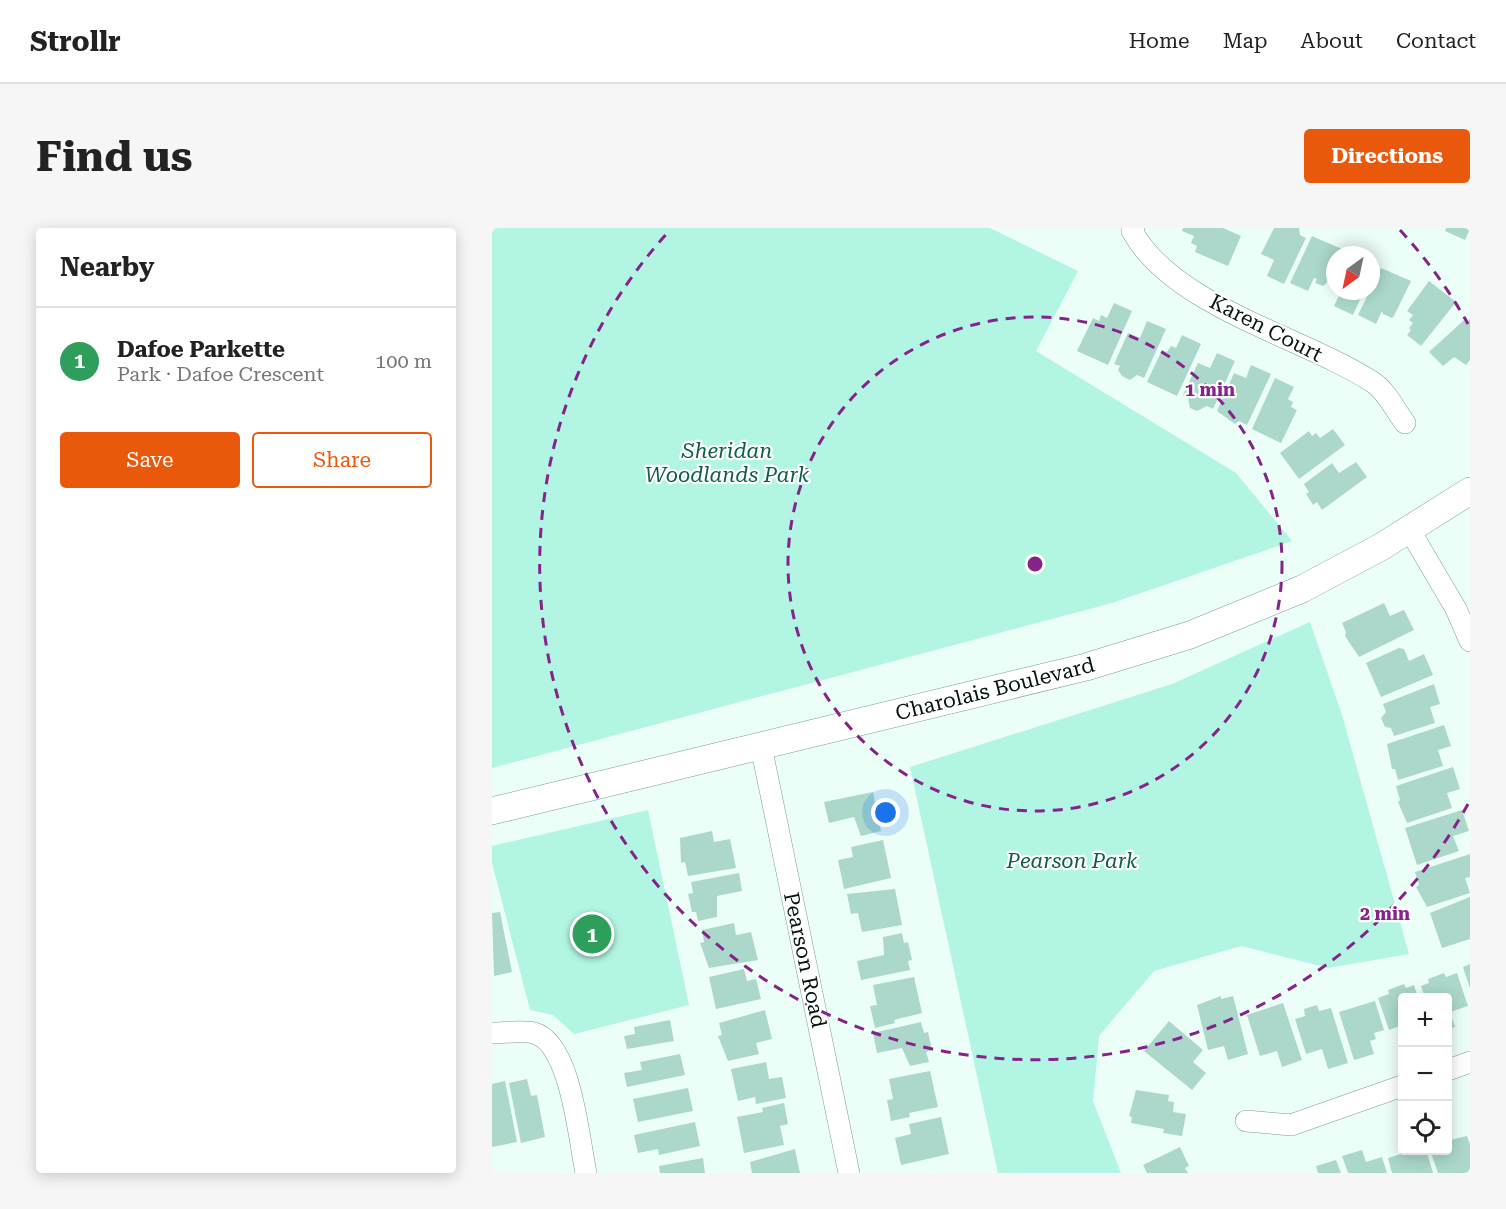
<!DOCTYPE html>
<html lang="en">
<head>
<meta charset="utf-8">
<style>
  :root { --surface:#fff; --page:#f6f6f6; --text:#222; --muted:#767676; --line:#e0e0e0; --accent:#ea580c }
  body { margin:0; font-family:"Roboto Serif",serif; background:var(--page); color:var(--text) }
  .controls { position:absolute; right:18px; bottom:18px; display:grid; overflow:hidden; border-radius:6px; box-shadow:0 3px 15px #0003 }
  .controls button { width:54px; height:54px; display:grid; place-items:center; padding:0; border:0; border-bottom:2px solid var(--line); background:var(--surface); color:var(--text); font:30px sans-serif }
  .compass { position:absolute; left:834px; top:18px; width:54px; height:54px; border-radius:50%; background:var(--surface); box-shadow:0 3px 15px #0003; rotate:213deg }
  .you { position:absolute; left:394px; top:585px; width:21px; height:21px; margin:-15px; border:4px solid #fff; border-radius:50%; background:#1a73e8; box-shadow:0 0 0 9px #1a73e833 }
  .badge { display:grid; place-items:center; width:39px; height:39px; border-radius:50%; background:var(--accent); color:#fff; font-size:20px; font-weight:700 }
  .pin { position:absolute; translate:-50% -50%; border:3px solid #fff; box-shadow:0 2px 6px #0006 }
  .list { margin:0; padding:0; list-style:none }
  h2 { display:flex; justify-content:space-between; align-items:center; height:78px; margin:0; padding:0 24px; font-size:26px }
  h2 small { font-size:20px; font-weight:400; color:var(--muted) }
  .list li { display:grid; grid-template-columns:39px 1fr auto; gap:18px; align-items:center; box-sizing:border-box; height:108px; padding:0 24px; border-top:2px solid var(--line) }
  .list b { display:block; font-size:22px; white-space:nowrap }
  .list p { margin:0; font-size:20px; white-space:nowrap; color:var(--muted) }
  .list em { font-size:20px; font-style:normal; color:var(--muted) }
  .actions { display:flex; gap:12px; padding:18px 24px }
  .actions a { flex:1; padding:14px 0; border:2px solid var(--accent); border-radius:6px; text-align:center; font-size:21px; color:var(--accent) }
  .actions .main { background:var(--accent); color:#fff }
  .icon { flex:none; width:33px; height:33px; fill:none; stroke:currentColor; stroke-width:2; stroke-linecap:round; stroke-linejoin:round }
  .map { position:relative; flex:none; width:978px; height:945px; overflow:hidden; border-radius:6px }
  header { display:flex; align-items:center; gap:36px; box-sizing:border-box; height:84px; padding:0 30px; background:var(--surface); border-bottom:2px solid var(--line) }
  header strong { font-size:28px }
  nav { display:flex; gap:33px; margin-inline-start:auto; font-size:21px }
  .intro { display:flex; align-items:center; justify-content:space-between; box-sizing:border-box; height:144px; padding:0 36px }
  h1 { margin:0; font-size:42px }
  .button { padding:15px 27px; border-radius:6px; background:var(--accent); color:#fff; font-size:21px; font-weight:700 }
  main { display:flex; gap:36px; padding:0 36px }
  aside { flex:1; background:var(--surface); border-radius:6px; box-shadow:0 3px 15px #0003 }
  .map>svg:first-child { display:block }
  .green { fill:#b2f5e3 }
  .building { fill:#abd8cb }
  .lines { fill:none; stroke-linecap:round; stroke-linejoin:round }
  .minor-casing { stroke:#75a094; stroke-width:22 }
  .tertiary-casing { stroke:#75a094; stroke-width:28 }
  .minor { stroke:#fff; stroke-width:21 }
  .tertiary { stroke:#fff; stroke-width:27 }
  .ring { fill:none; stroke:#86228b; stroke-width:3; stroke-dasharray:10 8 }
  .labels { text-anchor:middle; stroke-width:4.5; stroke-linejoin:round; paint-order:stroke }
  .street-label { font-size:21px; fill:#041410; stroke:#fff }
  .park-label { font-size:21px; font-style:italic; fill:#0e5c4d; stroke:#fff }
  .centre { fill:#86228b; stroke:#fff; stroke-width:3 }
  .ring-label { font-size:18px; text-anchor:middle; font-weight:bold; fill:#86228b; stroke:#fff; stroke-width:4.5; stroke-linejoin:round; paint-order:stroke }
</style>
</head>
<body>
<header>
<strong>Strollr</strong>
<nav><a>Home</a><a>Map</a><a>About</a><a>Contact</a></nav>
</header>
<div class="intro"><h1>Find us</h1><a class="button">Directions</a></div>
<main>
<aside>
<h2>Nearby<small></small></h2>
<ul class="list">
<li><span class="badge" style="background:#2e9e5b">1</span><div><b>Dafoe Parkette</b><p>Park · Dafoe Crescent</p></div><em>100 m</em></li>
</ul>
<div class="actions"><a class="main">Save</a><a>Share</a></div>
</aside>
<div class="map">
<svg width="978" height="945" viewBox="0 0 978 945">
  <rect width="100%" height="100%" fill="#ecfef8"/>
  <path class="green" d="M0 0H498L586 43 544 123 744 245 800 313 620 375 0 540Z
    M818 394 850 487 917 726 836 740 749 718 662 743 607 808 601 873 629 945H506L418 539 680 456Z
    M156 582 197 777 82 806 61 787 38 782 0 635V618Z"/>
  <path class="building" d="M691 0H731L749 8 736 38 703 24 705 18 699 15 702 8 690 3Z
    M782 0H807L808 7 814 10 792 56 775 48 782 32 769 26Z
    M954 0H978V1L973 12 953 3Z
    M820 8 850 21 848 27H843V37L834 56 831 58 823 55 825 51 822 50 816 63 798 55Z
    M889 40 919 53 902 88 900 90 891 86 890 83 884 96 866 87Z
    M937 53 964 74 929 118 915 107 919 102 917 100 921 95 917 92 921 87 915 83Z
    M849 63H872L861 87 842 78Z
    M622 75 640 83 616 137 585 123 601 90 607 93 609 87 615 90Z
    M978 91V132L974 137 962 129 951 138 937 124 972 92 975 95Z
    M655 93 674 101 652 150 645 147 638 152 630 148 626 142 628 138 622 136 636 105 648 110Z
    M690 107 709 116 685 168 655 154 670 122 675 124 679 118 684 120Z
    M725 125 743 133 721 181 715 178 705 183 698 180 696 170 691 167 706 135 718 140Z
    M759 137 779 146 755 197 747 193 743 196 725 183 742 145 754 150Z
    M783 150 802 159 796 171 801 174 799 179 805 182 789 215 760 201Z
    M841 201 853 217 807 251 788 225 817 203 820 208 824 205 828 210Z
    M864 234 875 249 830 282 825 274 821 277 814 266 817 264 812 256 840 235 847 245Z
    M892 375 898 388 912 382 922 402 867 429 853 408 854 404 850 395Z
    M907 420 912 421 917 433 932 426 941 447 889 469 874 435Z
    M942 456 948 476 938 479 943 495 902 508 899 500 893 499 889 490 894 484 891 476Z
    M952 497 959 518 946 522 951 538 906 552 903 541H900L895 516Z
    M961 539 968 561 955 565 960 580 915 595 906 574 908 572 904 558Z
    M381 564 383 575 388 574 391 592 387 593 389 603 369 608 362 589 337 595 332 574Z
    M970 582 977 603 961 608 967 623 925 637 913 600Z
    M220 603 222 614 238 611 244 640 196 648 193 634 189 635 188 610Z
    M391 612 399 650 352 661 346 632 361 629 359 619Z
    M978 626V649L973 650 978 665 935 679 924 659 927 657 923 644Z
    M247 645 250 663 225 668V689L206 693 204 684H200L196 666 201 665 199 654Z
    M403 661 410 697 370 704 366 685 359 686 355 666Z
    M978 669V711L950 720 938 685Z
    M8 684 20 744 2 748 0 685Z
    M242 695 244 707 259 704 266 732 217 740 208 715 212 714 210 702Z
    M410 705 412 715 416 714 420 732 416 733 418 742 369 752 365 733 392 727 391 709Z
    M978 736V760L971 739Z
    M252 741 255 753 264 751 269 771 224 781 217 749Z
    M952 745 954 749 965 745 976 778 958 784 963 799 956 801V770H933L929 758 937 755 936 751Z
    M422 749 430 785 402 792 403 795 383 800 378 778 385 777 381 757Z
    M912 756 914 760 922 757 926 770H910V797L897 802 886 770 897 766 896 762Z
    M729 768V771L741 768 756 826 736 832 732 818 716 822 705 777Z
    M883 773 892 802 882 805 884 811 878 813 882 826 862 832 847 784Z
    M791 775 810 832 790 839 785 823 768 828 755 787Z
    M825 777 827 783 839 780 856 835 836 841 830 821 814 826 803 791 813 788 812 781Z
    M273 782 280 811 264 815 267 826 236 833 226 808 230 807 227 795Z
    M178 792 182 813 135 821 132 808 143 806 142 799Z
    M677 793 711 822 701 834 714 845 700 862 652 823Z
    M429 794 432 805 436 804 440 822 434 824 437 834 418 838 410 820 385 825 381 805Z
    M188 826 193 847 135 859 132 845 150 842 148 834Z
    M274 834 277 851 290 849 294 870 264 876 263 869 246 873 239 841Z
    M438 843 446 879 417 885 418 889 399 893 395 872 401 871 397 851Z
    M35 851 39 868 45 867 53 909 29 915 17 855Z
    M13 853 25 914 0 919V856Z
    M196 860 201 883 146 894 141 871Z
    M644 862 677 867 676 873 682 874 681 884 694 886 690 908 671 905 672 901 639 895 640 889 637 888Z
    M292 875 296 896 288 898 292 917 252 925 245 889 271 884 270 880Z
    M449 889 457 926 409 937 403 910 419 906 417 896Z
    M203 894 208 918 167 927 166 921 146 925 142 907Z
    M956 907 958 912 975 908 978 916V945H946L938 922H956Z
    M688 919 697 938 693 940 696 945H655L651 937Z
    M303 921 308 945H260L258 934Z
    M870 922 874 934 890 929 895 945H856L850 928Z
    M911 922H934L941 945H900L896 930 912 925Z
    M211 930 213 945H168L167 938Z
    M844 932 849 945H826L824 938Z"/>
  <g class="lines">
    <defs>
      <path id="minor" d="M642 0 640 3C682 79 812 109 882 155 894 163 904 183 913 195
        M917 301 964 381 978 413
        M269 518 357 945
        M0 805C13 805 30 802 42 805 79 815 87 912 94 945
        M956 842 978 834
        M754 893 799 897 910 858"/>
      <path id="tertiary" d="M0 583 594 439 698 407 810 361 889 319 978 263"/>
    </defs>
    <use href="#minor" class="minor-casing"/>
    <use href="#tertiary" class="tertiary-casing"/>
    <use href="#minor" class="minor"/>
    <use href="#tertiary" class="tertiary"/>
  </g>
  <g class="ring">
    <circle cx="543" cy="336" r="247"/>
    <path d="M976 576A495 495 0 1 1 178 2M908 2A495 495 0 0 1 976 96"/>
  </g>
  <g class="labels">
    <g class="street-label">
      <text transform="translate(774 100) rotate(27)" y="7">Karen Court</text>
      <text transform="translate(503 461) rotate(-14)" y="7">Charolais Boulevard</text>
      <text transform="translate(313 732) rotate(78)" y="7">Pearson Road</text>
    </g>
    <g class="park-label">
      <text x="235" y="230">Sheridan<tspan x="235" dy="24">Woodlands Park</tspan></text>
      <text x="580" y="640">Pearson Park</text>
    </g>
  </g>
  <circle cx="543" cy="336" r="9" class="centre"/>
  <g class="ring-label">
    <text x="718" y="168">1 min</text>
    <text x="893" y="692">2 min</text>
  </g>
</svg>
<div class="controls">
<button>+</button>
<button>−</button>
<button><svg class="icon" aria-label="locate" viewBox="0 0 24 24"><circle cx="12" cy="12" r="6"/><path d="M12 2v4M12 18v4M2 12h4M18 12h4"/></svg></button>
</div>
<svg class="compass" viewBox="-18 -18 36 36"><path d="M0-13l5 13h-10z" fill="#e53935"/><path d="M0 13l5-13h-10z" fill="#767676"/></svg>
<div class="you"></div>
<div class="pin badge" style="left:100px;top:706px;background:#2e9e5b">1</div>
</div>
</main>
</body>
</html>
